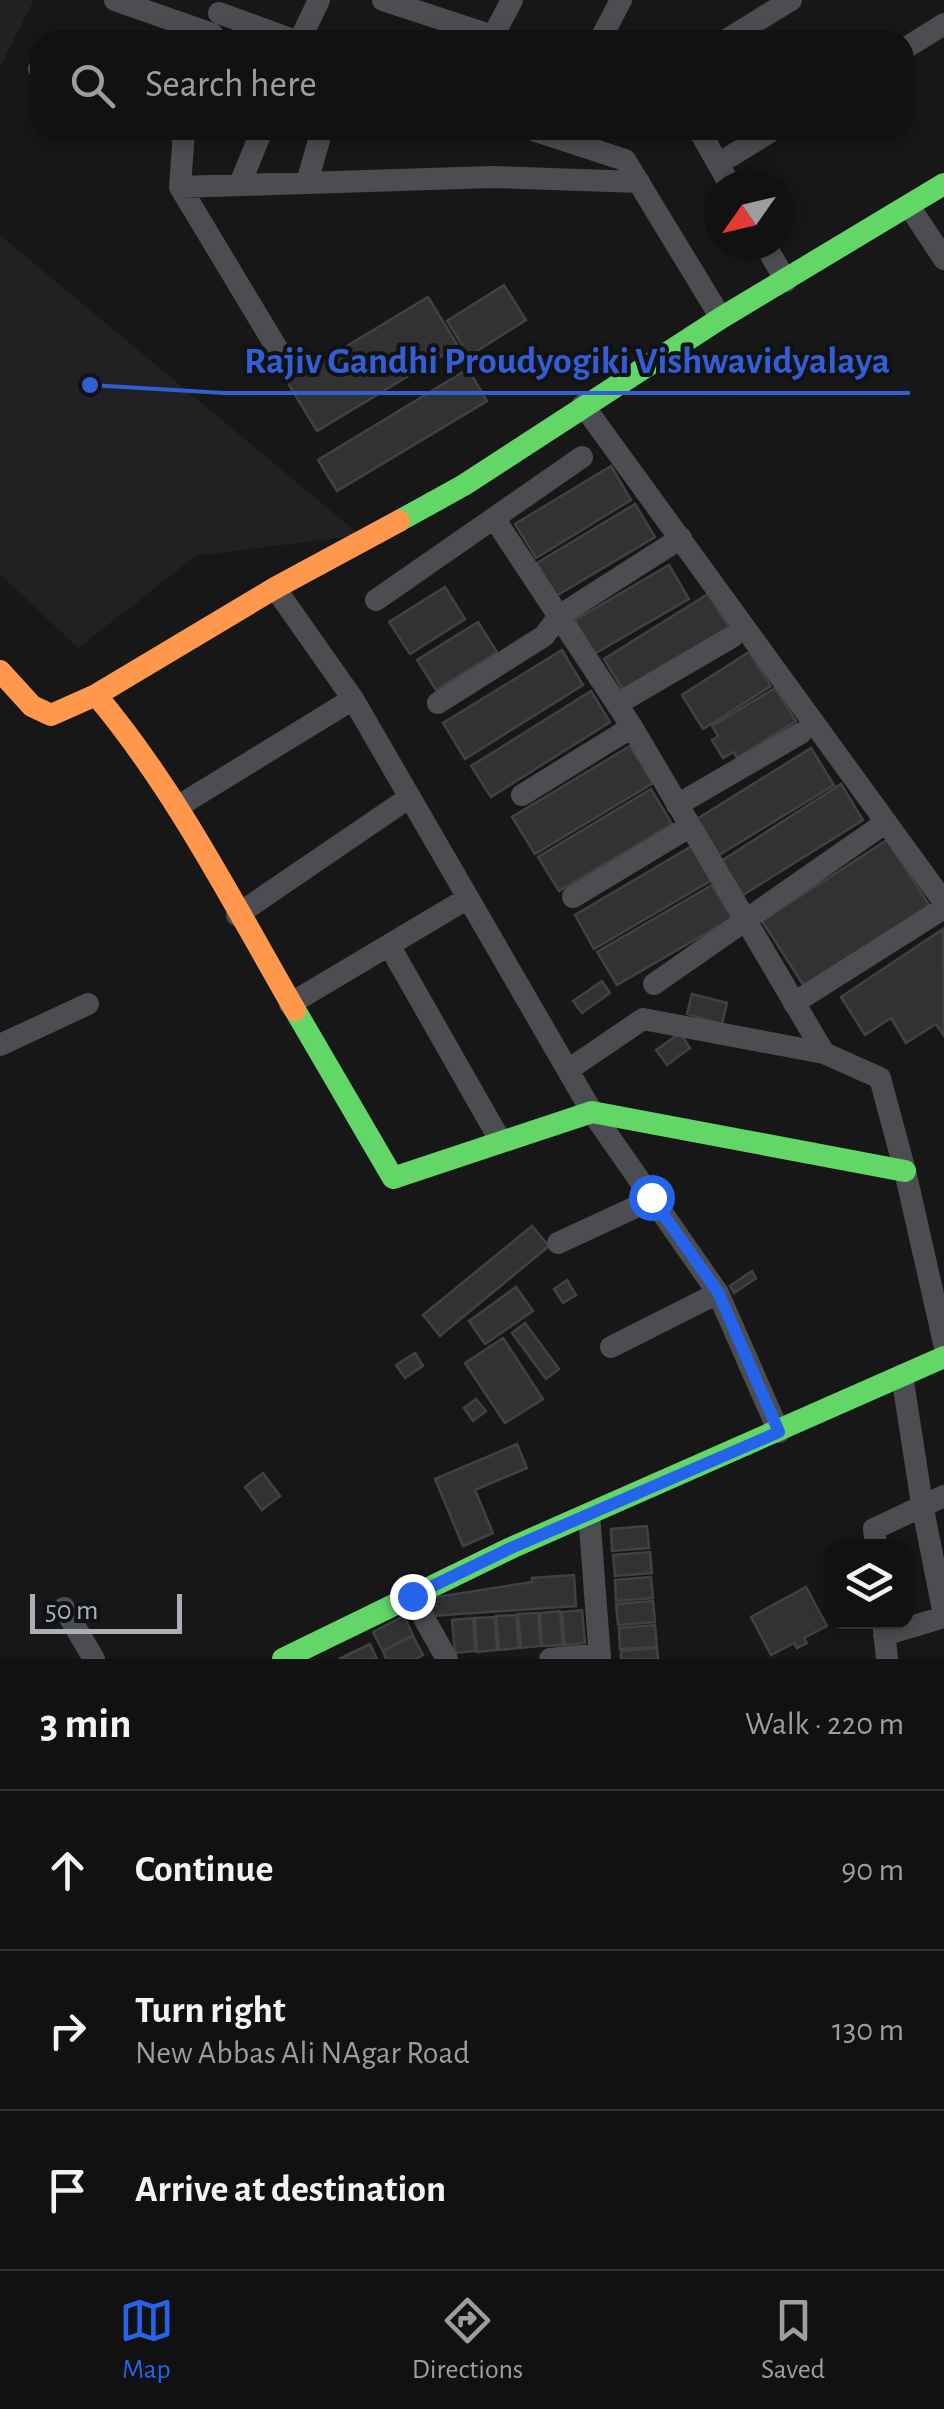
<!DOCTYPE html>
<html lang="en">
<head>
<meta charset="utf-8">
<style>
  :root { --surface:#111; --page:#1a1a1a; --text:#f1f3f6; --muted:#9c9d9f; --line:#303131; --accent:#2563eb }
  body { margin:0; font-family:"Alegreya Sans",sans-serif; background:var(--page); color:var(--text) }
  .controls { position:absolute; right:30px; bottom:30px; display:grid; overflow:hidden; border-radius:20px; box-shadow:0 5px 15px #0003 }
  .controls button { width:90px; height:90px; display:grid; place-items:center; padding:0; border:0; border-bottom:2px solid var(--line); background:var(--surface); color:var(--text); font:50px sans-serif }
  .compass { position:absolute; left:704px; top:170px; width:90px; height:90px; border-radius:50%; background:var(--surface); box-shadow:0 5px 15px #0003; rotate:236deg }
  .scale { position:absolute; left:30px; bottom:25px; width:152px; box-sizing:border-box; padding-left:10px; border:5px solid #aaafb7; border-top:0; font-size:28px; line-height:35px; white-space:nowrap; color:#aaafb7; -webkit-text-stroke:8px #111213; paint-order:stroke }
  .stop { position:absolute; width:30px; height:30px; margin:-22px; border:8px solid #2563eb; border-radius:50%; background:#fff }
  .stop.end { background:#2563eb; border-color:#fff; box-shadow:0 2px 10px #0008 }
  .list { margin:0; padding:0; list-style:none }
  h2 { display:flex; justify-content:space-between; align-items:center; height:130px; margin:0; padding:0 40px; font-size:42px }
  h2 small { font-size:32px; font-weight:400; color:var(--muted) }
  .list li { display:grid; grid-template-columns:65px 1fr auto; gap:30px; align-items:center; box-sizing:border-box; height:160px; padding:0 40px; border-top:2px solid var(--line) }
  .list b { display:block; font-size:38px; white-space:nowrap }
  .list p { margin:0; font-size:32px; white-space:nowrap; color:var(--muted) }
  .list em { font-size:32px; font-style:normal; color:var(--muted) }
  .icon { flex:none; width:55px; height:55px; fill:none; stroke:currentColor; stroke-width:2; stroke-linecap:round; stroke-linejoin:round }
  .map { position:relative; flex:none; width:944px; height:1659px; overflow:hidden }
  .search { position:absolute; background:var(--surface); box-shadow:0 5px 15px #0003; left:30px; right:30px; top:30px; height:110px; display:flex; align-items:center; gap:25px; box-sizing:border-box; padding:0 35px; border-radius:30px; color:var(--muted); font-size:38px }
  .sheet { height:610px; background:var(--surface) }
  nav { display:flex; justify-content:space-around; align-items:center; box-sizing:border-box; height:140px; border-top:2px solid var(--line); background:var(--surface); font-size:28px; color:var(--muted) }
  nav a { display:grid; justify-items:center; gap:5px }
  nav .on { color:var(--accent) }
  .map>svg:first-child { display:block }
  .built { fill:#212123 }
  .building { fill:#323232; stroke:#404143; stroke-width:2.5 }
  .lines { fill:none; stroke-linecap:round; stroke-linejoin:round }
  .street { stroke:#4c4d50; stroke-width:22 }
  .fast { stroke:#63d668; stroke-width:22 }
  .slow { stroke:#ff974d; stroke-width:22 }
  .route { stroke:#2563eb; stroke-width:12 }
  .leader { fill:none; stroke:#325dd3; stroke-width:4 }
  .callout-dot { fill:#325dd3; stroke:#111213; stroke-width:4 }
  .callout-label { font-size:38px; text-anchor:middle; font-weight:bold; fill:#325dd3; stroke:#111213; stroke-width:8; stroke-linejoin:round; paint-order:stroke }
</style>
</head>
<body>
<div class="map">
<svg width="944" height="1659" viewBox="0 0 944 1659">
  <rect width="100%" height="100%" fill="#171717"/>
  <path class="built" d="M0 0H34L0 67Z
    M0 235 360 535 196 556 78 648 0 574Z"/>
  <path class="building" d="M504 285 526 320 469 356 447 321Z
    M428 297 458 346 317 431 283 375 318 354 322 361Z
    M468 369 487 401 337 491 318 460Z
    M611 466 631 500 536 558 515 524Z
    M635 504 655 537 556 596 537 563Z
    M669 565 689 599 594 654 575 620Z
    M445 587 465 619 410 654 389 622Z
    M708 594 729 627 624 692 604 659Z
    M478 622 497 652 436 690 417 660Z
    M562 650 583 685 465 759 443 723Z
    M749 652 771 686 703 729 682 695Z
    M775 688 796 721 737 758 734 752 723 758 712 740 718 736 712 726Z
    M591 691 610 722 491 797 471 766Z
    M630 746 653 783 535 854 512 817Z
    M811 748 834 785 719 855 697 819Z
    M841 784 863 820 743 895 721 861Z
    M651 789 672 824 559 891 538 857Z
    M887 840 931 908 806 989 762 921Z
    M692 846 712 880 594 949 575 915Z
    M712 885 732 918 617 985 597 952Z
    M943 929 944 1036 936 1024 906 1043 891 1018 865 1035 841 997Z
    M602 981 610 993 582 1013 573 1001Z
    M692 994 727 1003 722 1024 687 1014Z
    M680 1033 690 1048 667 1065 656 1050Z
    M532 1226 549 1246 440 1336 423 1315Z
    M752 1271 756 1278 734 1293 730 1286Z
    M567 1280 576 1295 563 1303 554 1289Z
    M516 1287 533 1311 485 1344 469 1321Z
    M525 1323 559 1369 546 1379 512 1333Z
    M503 1338 543 1399 505 1423 465 1363Z
    M415 1353 423 1366 405 1378 396 1365Z
    M476 1399 486 1411 473 1421 464 1408Z
    M517 1444 527 1468 475 1490 493 1533 463 1546 435 1479Z
    M263 1473 280 1496 262 1510 245 1487Z
    M647 1526 649 1548 612 1551 611 1529Z
    M650 1552 652 1573 615 1576 613 1555Z
    M574 1575 576 1606 432 1616 430 1598 532 1582V1578Z
    M651 1577 653 1598 616 1601 615 1580Z
    M806 1587 827 1626 804 1638 807 1643 797 1648 794 1643 771 1655 751 1617Z
    M653 1601 655 1622 618 1625 616 1604Z
    M582 1610 585 1643 565 1645 562 1612Z
    M560 1611 563 1645 542 1646 540 1613Z
    M538 1613 541 1646 521 1648 518 1614Z
    M516 1615 519 1648 499 1650 496 1616Z
    M404 1616 413 1635 383 1651 373 1632Z
    M495 1617 497 1650 477 1652 475 1618Z
    M473 1618 475 1651 455 1653 452 1620Z
    M655 1625 657 1647 620 1649 619 1628Z
    M413 1636 423 1655 415 1659H386L383 1651Z
    M370 1644 377 1659H339Z
    M657 1648 658 1659H621V1651Z"/>
  <g class="lines">
    <path class="street" d="M115 0 212 34
      M383 0 505 40
      M219 13 293 40
      M493 36 512 0
      M300 40 319 0
      M600 40 621 0
      M726 40 791 0
      M904 49 944 24
      M39 69 40 70
      M184 130 180 187 284 360
      M533 130 625 160 721 318
      M699 130 730 185
      M718 164 773 130
      M307 182 322 130
      M240 184 262 130
      M180 187 492 177 639 182
      M909 206 944 259
      M765 245 786 281
      M583 405 944 902
      M494 518 632 727 824 1053
      M275 588 353 699 592 1112 718 1293 779 1432
      M376 600 582 457
      M438 703 544 636 559 616 681 538
      M617 704 732 637
      M522 795 632 727
      M677 805 801 733
      M177 807 353 699
      M573 897 689 827
      M237 915 410 797
      M389 945 500 1140
      M654 984 885 823
      M794 1003 944 908
      M290 1004 468 898
      M0 1045 88 1004
      M568 1070 643 1019 824 1053 880 1078 905 1171 944 1343
      M558 1243 653 1199
      M611 1347 718 1293
      M902 1375 922 1504 944 1615
      M589 1514 600 1659
      M876 1546 874 1529 944 1496
      M412 1597 447 1659
      M64 1608 94 1659
      M883 1622 887 1659
      M884 1635 944 1617
      M550 1659 600 1654"/>
    <path class="fast" d="M399 521 464 485 721 318 944 184
      M295 1010 393 1178 592 1112 905 1171
      M283 1659 511 1548 944 1357"/>
    <path class="slow" d="M0 671 32 706 51 715 96 695 275 588 399 521
      M96 695C176 790 233 903 295 1010"/>
  </g>
  <g class="lines">
    <path class="route" d="M412 1596 511 1548 779 1432 718 1292 651 1197"/>
  </g>
  <path class="leader" d="M90 385L224 393H910"/>
  <circle class="callout-dot" cx="90" cy="385" r="10"/>
  <g class="callout-label">
    <text x="567" y="373">Rajiv Gandhi Proudyogiki Vishwavidyalaya</text>
  </g>
</svg>
<div class="controls">
<button><svg class="icon" aria-label="layers" viewBox="0 0 24 24"><path d="M12 4l9 5-9 5-9-5zM3 14l9 5 9-5"/></svg></button>
</div>
<svg class="compass" viewBox="-18 -18 36 36"><path d="M0-13l5 13h-10z" fill="#e53935"/><path d="M0 13l5-13h-10z" fill="#9c9d9f"/></svg>
<div class="scale">50 m</div>
<div class="stop" style="left:651px;top:1197px"></div>
<div class="stop end" style="left:412px;top:1596px"></div>
<div class="search"><svg class="icon" aria-label="search" viewBox="0 0 24 24"><circle cx="10" cy="10" r="6"/><path d="M15 15l6 6"/></svg>Search here</div>
</div>
<section class="sheet">
<h2>3 min<small>Walk · 220 m</small></h2>
<ul class="list">
<li><svg class="icon" aria-label="ahead" viewBox="0 0 24 24"><path d="M12 20V5M6 11l6-6 6 6"/></svg><div><b>Continue</b></div><em>90 m</em></li>
<li><svg class="icon" aria-label="right" viewBox="0 0 24 24"><path d="M7 20v-9h11M14 6l5 5-5 5"/></svg><div><b>Turn right</b><p>New Abbas Ali NAgar Road</p></div><em>130 m</em></li>
<li><svg class="icon" aria-label="arrive" viewBox="0 0 24 24"><path d="M6 21V4h12l-3 4 3 4H6"/></svg><div><b>Arrive at destination</b></div></li>
</ul>
</section>
<nav>
<a class="on"><svg class="icon" aria-label="map" viewBox="0 0 24 24"><path d="M3 6l6-2 6 2 6-2v14l-6 2-6-2-6 2zM9 4v14M15 6v14"/></svg>Map</a>
<a><svg class="icon" aria-label="directions" viewBox="0 0 24 24"><path d="M12 3l9 9-9 9-9-9zM9 14v-3h6M13 9l2 2-2 2"/></svg>Directions</a>
<a><svg class="icon" aria-label="saved" viewBox="0 0 24 24"><path d="M7 4h10v16l-5-4-5 4z"/></svg>Saved</a>
</nav>
</body>
</html>
